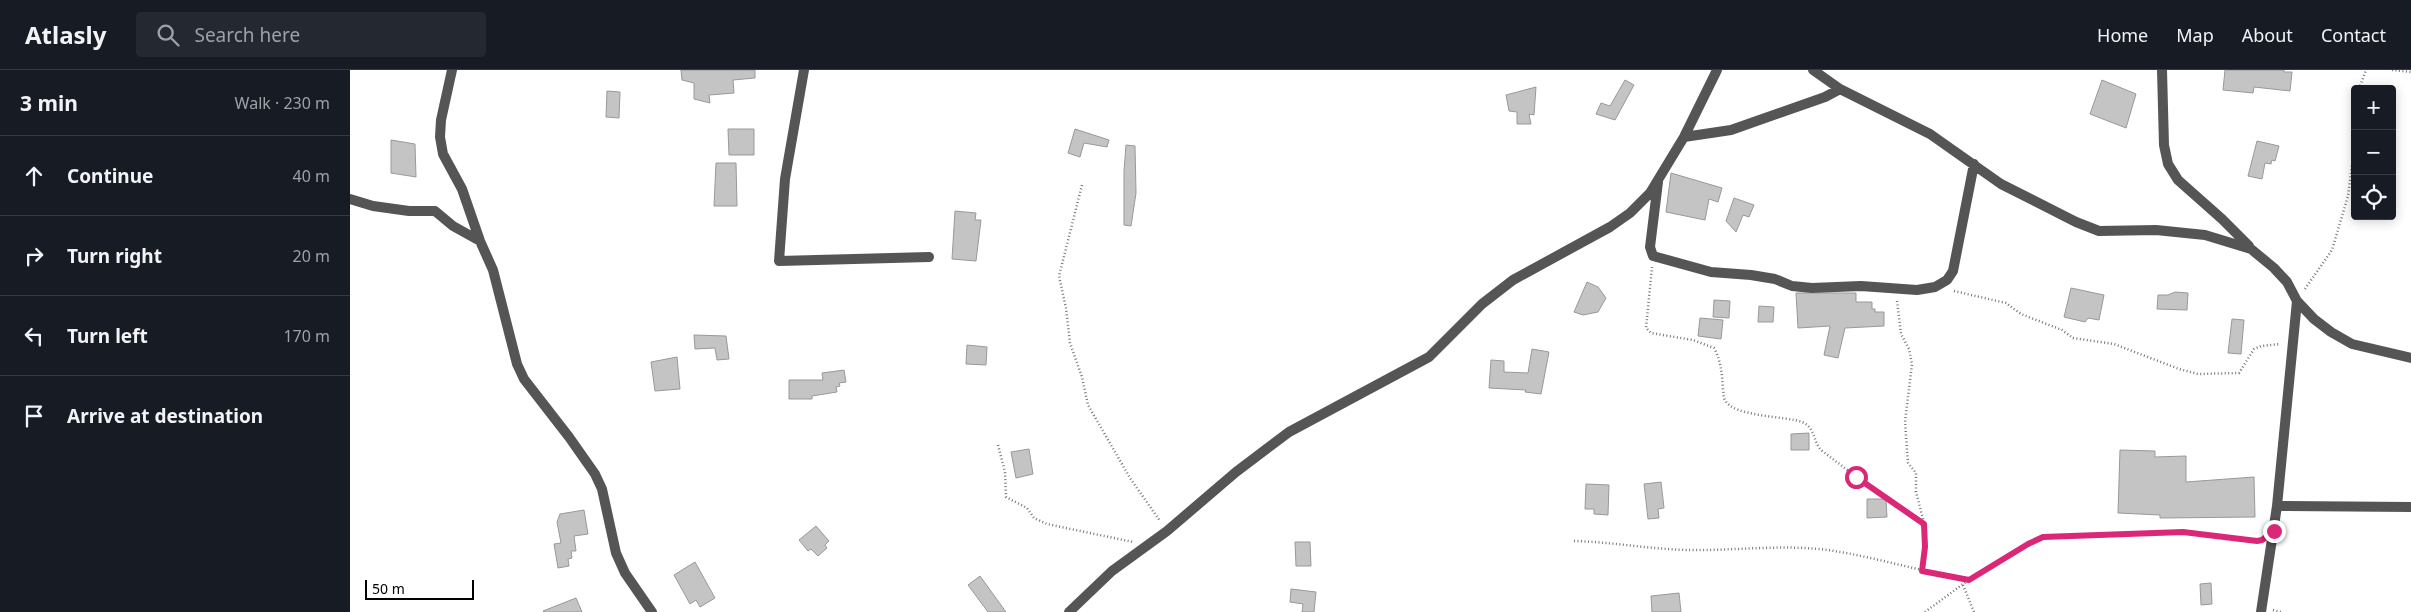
<!DOCTYPE html>
<html lang="en">
<head>
<meta charset="utf-8">
<style>
  :root { --surface:#171b24; --page:#242831; --text:#f1f3f6; --muted:#9ea1a6; --line:#363941 }
  body { margin:0; font-family:"Noto Sans",sans-serif; background:var(--page); color:var(--text) }
  .controls { position:absolute; right:15px; top:15px; display:grid; overflow:hidden; border-radius:5px; box-shadow:0 2px 12px #0003 }
  .controls button { width:45px; height:45px; display:grid; place-items:center; padding:0; border:0; border-bottom:1px solid var(--line); background:var(--surface); color:var(--text); font:25px sans-serif }
  .scale { position:absolute; left:15px; bottom:12px; width:109px; box-sizing:border-box; padding-left:5px; border:2px solid #000; border-top:0; font-size:14px; line-height:18px; white-space:nowrap; color:#000; -webkit-text-stroke:4px #fff; paint-order:stroke }
  .stop { position:absolute; width:15px; height:15px; margin:-11px; border:4px solid #db2777; border-radius:50%; background:#fff }
  .stop.end { background:#db2777; border-color:#fff; box-shadow:0 1px 5px #0008 }
  .list { margin:0; padding:0; list-style:none }
  h2 { display:flex; justify-content:space-between; align-items:center; height:65px; margin:0; padding:0 20px; font-size:21px }
  h2 small { font-size:16px; font-weight:400; color:var(--muted) }
  .list li { display:grid; grid-template-columns:32px 1fr auto; gap:15px; align-items:center; box-sizing:border-box; height:80px; padding:0 20px; border-top:1px solid var(--line) }
  .list b { display:block; font-size:19px; white-space:nowrap }
  .list em { font-size:16px; font-style:normal; color:var(--muted) }
  .icon { flex:none; width:28px; height:28px; fill:none; stroke:currentColor; stroke-width:2; stroke-linecap:round; stroke-linejoin:round }
  .map { position:relative; flex:none; width:2061px; height:542px; overflow:hidden }
  header { display:flex; align-items:center; gap:30px; box-sizing:border-box; height:70px; padding:0 25px; background:var(--surface); border-bottom:1px solid var(--line) }
  header strong { font-size:24px }
  nav { display:flex; gap:28px; margin-inline-start:auto; font-size:18px }
  .search { width:350px; height:45px; background:var(--page); display:flex; align-items:center; gap:12px; box-sizing:border-box; padding:0 18px; border-radius:5px; color:var(--muted); font-size:19px }
  main { display:flex }
  aside { flex:1; background:var(--surface) }
  .map>svg:first-child { display:block }
  .building { fill:#c4c4c4; stroke:#999 }
  .lines { fill:none; stroke-linecap:round; stroke-linejoin:round }
  .path { stroke:#777; stroke-width:2.5; stroke-dasharray:1 2.5; stroke-linecap:butt }
  .street { stroke:#555; stroke-width:10 }
  .route { stroke:#db2777; stroke-width:6 }
</style>
</head>
<body>
<header>
<strong>Atlasly</strong>
<div class="search"><svg class="icon" aria-label="search" viewBox="0 0 24 24"><circle cx="10" cy="10" r="6"/><path d="M15 15l6 6"/></svg>Search here</div>
<nav><a>Home</a><a>Map</a><a>About</a><a>Contact</a></nav>
</header>
<main>
<aside>
<h2>3 min<small>Walk · 230 m</small></h2>
<ul class="list">
<li><svg class="icon" aria-label="ahead" viewBox="0 0 24 24"><path d="M12 20V5M6 11l6-6 6 6"/></svg><div><b>Continue</b></div><em>40 m</em></li>
<li><svg class="icon" aria-label="right" viewBox="0 0 24 24"><path d="M7 20v-9h11M14 6l5 5-5 5"/></svg><div><b>Turn right</b></div><em>20 m</em></li>
<li><svg class="icon" aria-label="left" viewBox="0 0 24 24"><path d="M17 20v-9H6M10 6l-5 5 5 5"/></svg><div><b>Turn left</b></div><em>170 m</em></li>
<li><svg class="icon" aria-label="arrive" viewBox="0 0 24 24"><path d="M6 21V4h12l-3 4 3 4H6"/></svg><div><b>Arrive at destination</b></div></li>
</ul>
</aside>
<div class="map">
<svg width="2061" height="542" viewBox="0 0 2061 542">
  <rect width="100%" height="100%" fill="#fff"/>
  <path class="building" d="M331 0H405V8L383 10 384 23 359 25 360 33 344 29V13L332 10Z
    M1875 0H1934V2H1942L1940 21 1904 17 1903 23 1873 20Z
    M1275 10 1284 15 1265 50 1246 44 1251 33 1260 36Z
    M1752 10 1786 24 1776 58 1740 44Z
    M1186 17 1184 45 1179 44 1181 54H1167V42L1159 41 1156 25Z
    M257 21 270 22 269 48 256 47Z
    M378 59H404V85H379Z
    M725 59 759 70 757 77 734 73 730 87 718 83Z
    M41 70 65 74 66 107 41 103Z
    M1907 71 1929 76 1925 91 1922 90 1921 94 1915 93 1912 109 1898 106Z
    M776 75 785 76 786 123 781 156 774 155V101Z
    M366 93H386L387 136H364Z
    M1321 103 1372 118 1368 132 1359 129 1355 150 1316 142Z
    M1384 128 1404 135 1399 147 1393 145 1386 162 1376 151Z
    M605 141 626 143 625 150H631L626 191 602 189Z
    M1237 212 1248 217 1256 228 1248 242 1233 245 1224 242Z
    M1721 218 1754 225 1749 250 1738 248 1735 252 1714 247Z
    M1825 222 1838 223 1837 240 1807 239 1808 225H1818Z
    M1446 223H1506V232H1522V239H1525V242H1534V256L1495 258 1488 288 1474 285 1480 256 1448 258Z
    M1364 230 1380 231 1379 248 1363 247Z
    M1409 236 1424 237 1423 252H1408Z
    M1350 248 1373 250 1371 269 1348 266Z
    M1882 249 1894 250 1891 284 1878 283Z
    M344 265 376 266 379 289 367 290 365 278 345 279Z
    M617 275 637 277 636 295 616 294Z
    M1182 279 1199 282 1191 324 1175 322 1176 320 1139 318 1141 290 1154 291V302L1178 303Z
    M327 287 330 319 305 321 301 292Z
    M494 300 496 312 489 313 490 316 486 317 487 322 462 326V329H439V310H473L472 303Z
    M1459 363V380H1441V364Z
    M679 379 683 404 666 408 661 382Z
    M1770 380 1805 381V387L1836 386V412L1904 407 1905 447 1810 448V445L1768 443Z
    M1311 412 1314 438 1308 439 1309 448 1298 449 1294 414Z
    M1236 414 1259 415 1258 445 1244 444V439H1235Z
    M1517 429H1536L1537 447 1517 448Z
    M234 440 238 464 224 466 226 481H221L222 488 218 489 219 496 208 498 204 474 211 473 207 452 210 444Z
    M466 456 479 471 475 475 477 478 468 486 461 479 458 481 449 470Z
    M945 472H960L961 496H946Z
    M345 492 365 528 350 537 346 530 340 534 324 505Z
    M630 506 656 542H638L618 515Z
    M1861 513 1862 534 1851 535 1850 514Z
    M941 519 966 522 964 542H952L953 534 940 532Z
    M1329 523 1331 542H1302L1301 526Z
    M226 528 232 542H194L193 541Z"/>
  <g class="lines">
    <path class="path" d="M2042 0 2061 2
      M2009 19 2016 0
      M732 115 709 206 716 238 720 273 732 307 738 335 780 408 810 451
      M1302 197 1296 258 1301 263 1343 270 1364 278C1371 291 1372 304 1373 319 1374 323 1373 327 1375 330 1383 347 1436 346 1452 352 1465 357 1463 371 1471 380L1525 421 1574 454
      M1955 219 1982 180 1998 126 2005 72
      M1604 221 1656 233 1671 244 1712 260 1723 268 1764 274 1829 299 1848 304 1889 303 1904 279 1911 276 1930 274
      M1547 231 1551 264 1559 279 1562 294 1555 352 1558 393 1566 403V422L1573 449 1575 477 1572 501
      M648 375 655 402 656 427 677 438 684 448 697 454 783 472
      M1224 471C1262 472 1299 479 1337 480 1384 481 1431 474 1478 480 1526 487 1571 502 1619 509
      M1613 515 1624 542
      M1923 540 1931 542
      M1575 542 1624 506 1693 467 1833 462 1910 470"/>
    <path class="street" d="M102 0 91 50 90 67 93 84 112 119 130 171 143 200 167 294 174 309 219 367 245 404 252 419 266 483 275 503 302 542
      M454 0 435 109 429 191 579 187
      M1463 0 1490 19 1580 64 1651 114 1726 152 1749 161 1806 160 1855 165 1901 179 1924 198 1937 212 1947 231 1964 249 1981 262 2002 274 2061 288
      M1812 0 1814 75 1818 94 1828 110 1872 149 1899 176
      M1334 67 1381 60 1475 27 1490 19
      M1308 112 1300 177 1303 186 1361 202 1401 205 1425 209 1442 216 1462 218 1511 216 1567 220 1585 217 1597 210 1603 201 1624 94
      M0 129 23 136 59 141H85L103 156 130 171
      M1927 436 2061 437
      M719 542 762 501 817 461 886 402 939 362 1079 287 1132 234 1163 210 1260 157 1280 143 1300 123 1334 67 1367 0
      M1911 542 1927 436 1947 231"/>
  </g>
  <g class="lines">
    <path class="route" d="M1506 407 1574 454 1575 477 1572 501 1619 510 1678 474 1693 467 1833 462 1907 471 1912 470 1924 461"/>
  </g>
</svg>
<div class="controls">
<button>+</button>
<button>−</button>
<button><svg class="icon" aria-label="locate" viewBox="0 0 24 24"><circle cx="12" cy="12" r="6"/><path d="M12 2v4M12 18v4M2 12h4M18 12h4"/></svg></button>
</div>
<div class="scale">50 m</div>
<div class="stop" style="left:1506px;top:407px"></div>
<div class="stop end" style="left:1924px;top:461px"></div>
</div>
</main>
</body>
</html>
